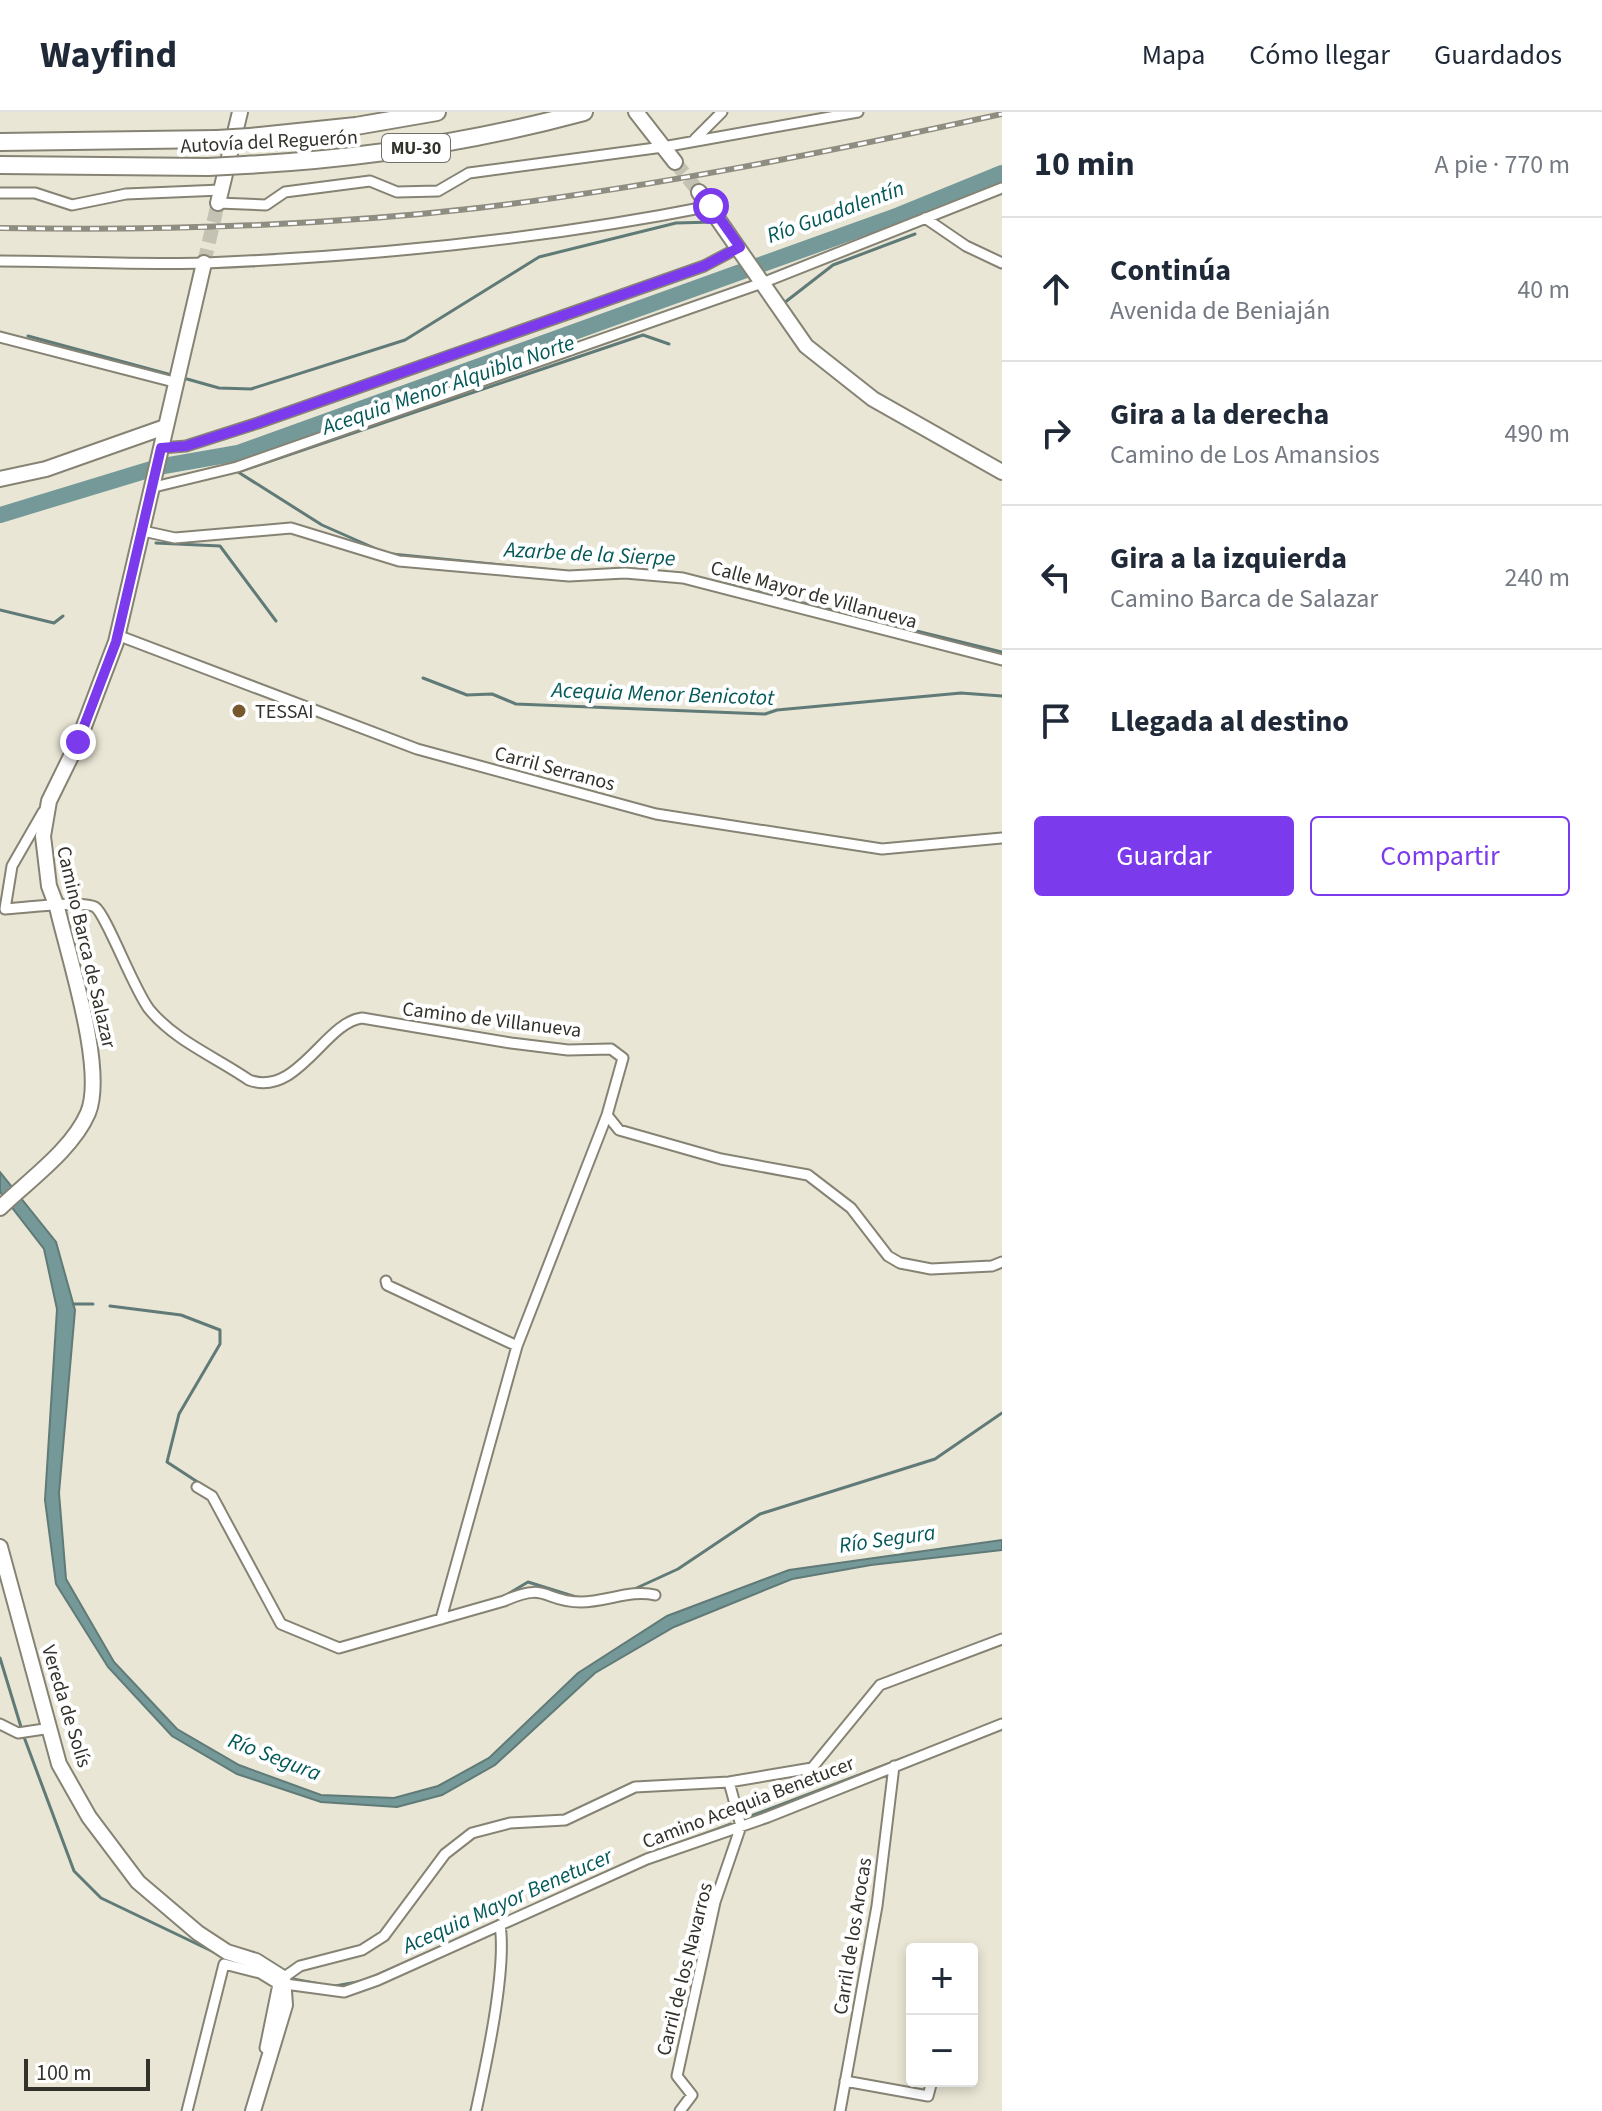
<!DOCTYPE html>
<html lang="es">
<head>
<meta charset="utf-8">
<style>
  :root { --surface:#fff; --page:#f6f6f7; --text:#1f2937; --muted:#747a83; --line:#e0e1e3; --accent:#7c3aed }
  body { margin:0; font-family:"Source Sans 3",sans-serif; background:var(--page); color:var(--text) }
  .controls { position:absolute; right:24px; bottom:24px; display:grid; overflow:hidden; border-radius:8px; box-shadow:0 4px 12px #0003 }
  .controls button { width:72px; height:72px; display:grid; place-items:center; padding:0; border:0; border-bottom:2px solid var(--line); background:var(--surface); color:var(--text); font:40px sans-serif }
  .scale { position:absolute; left:24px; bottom:20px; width:126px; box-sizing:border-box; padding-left:8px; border:4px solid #32312a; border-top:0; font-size:22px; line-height:28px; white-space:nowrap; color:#32312a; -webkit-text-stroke:6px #fff; paint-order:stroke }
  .stop { position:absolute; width:24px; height:24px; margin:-18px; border:6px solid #7c3aed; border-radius:50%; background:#fff }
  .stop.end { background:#7c3aed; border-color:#fff; box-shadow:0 2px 8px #0008 }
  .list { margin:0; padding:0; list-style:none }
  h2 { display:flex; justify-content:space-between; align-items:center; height:104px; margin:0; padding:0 32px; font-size:34px }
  h2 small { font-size:26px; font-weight:400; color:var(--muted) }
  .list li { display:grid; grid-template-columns:52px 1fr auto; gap:24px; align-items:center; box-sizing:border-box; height:144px; padding:0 32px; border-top:2px solid var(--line) }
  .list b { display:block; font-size:30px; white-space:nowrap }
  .list p { margin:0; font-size:26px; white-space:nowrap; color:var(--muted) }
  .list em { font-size:26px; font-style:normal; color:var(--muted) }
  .actions { display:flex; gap:16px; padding:24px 32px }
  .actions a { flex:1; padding:18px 0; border:2px solid var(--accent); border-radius:8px; text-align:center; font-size:28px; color:var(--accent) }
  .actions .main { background:var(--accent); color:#fff }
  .icon { flex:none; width:44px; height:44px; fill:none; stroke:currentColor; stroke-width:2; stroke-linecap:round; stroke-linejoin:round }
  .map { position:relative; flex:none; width:1002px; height:1999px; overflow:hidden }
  header { display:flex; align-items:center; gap:48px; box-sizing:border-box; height:112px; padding:0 40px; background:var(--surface); border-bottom:2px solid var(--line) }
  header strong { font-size:38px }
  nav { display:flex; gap:44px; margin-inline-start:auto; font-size:28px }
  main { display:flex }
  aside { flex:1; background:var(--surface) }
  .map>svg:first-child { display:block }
  .water { fill:#749998; stroke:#607a77; stroke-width:2 }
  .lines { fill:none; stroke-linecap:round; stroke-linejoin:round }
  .stream { stroke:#607a77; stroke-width:3 }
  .river { stroke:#749998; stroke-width:16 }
  .secondary-tunnel { stroke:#c4c2b3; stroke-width:14; stroke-dasharray:14 7; stroke-linecap:butt }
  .primary-tunnel { stroke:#c4c2b3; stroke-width:14; stroke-dasharray:14 7; stroke-linecap:butt }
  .street-casing { stroke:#868374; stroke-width:13 }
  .secondary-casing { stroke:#868374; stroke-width:18 }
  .primary-casing { stroke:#868374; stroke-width:18 }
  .highway-casing { stroke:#868374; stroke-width:20 }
  .street { stroke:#fff; stroke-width:9 }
  .secondary { stroke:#fff; stroke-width:14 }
  .primary { stroke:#fff; stroke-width:14 }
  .highway { stroke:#fff; stroke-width:16 }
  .rail-casing { stroke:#8f8d81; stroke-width:6 }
  .rail { stroke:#fff; stroke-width:3; stroke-dasharray:9; stroke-linecap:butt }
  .highway-bridge-casing { stroke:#868374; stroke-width:20; stroke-linecap:butt }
  .highway-bridge { stroke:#fff; stroke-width:16 }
  .route { stroke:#7c3aed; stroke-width:10 }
  .poi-dot { fill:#76582c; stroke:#fff; stroke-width:3 }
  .labels { text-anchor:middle; stroke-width:8; stroke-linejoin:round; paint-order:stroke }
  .shield { fill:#fff; stroke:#706f6a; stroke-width:2 }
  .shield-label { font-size:18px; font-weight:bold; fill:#32312a }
  .street-label { font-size:20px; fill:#32312a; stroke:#fff }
  .poi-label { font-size:20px; fill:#32312a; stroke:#fff; text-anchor:start }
  .water-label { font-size:22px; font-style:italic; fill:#045858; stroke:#fff }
</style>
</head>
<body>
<header>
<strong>Wayfind</strong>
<nav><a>Mapa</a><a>Cómo llegar</a><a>Guardados</a></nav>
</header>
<main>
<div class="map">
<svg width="1002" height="1999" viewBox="0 0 1002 1999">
  <rect width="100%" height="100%" fill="#e9e6d5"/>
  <path class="water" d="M0 1060 56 1130 75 1198 59 1381 66 1467 114 1550 177 1617 239 1653 321 1683 394 1686 438 1674 489 1646 578 1561 667 1504 789 1458 1002 1428V1438L871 1453 792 1467 674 1515 595 1561 495 1653 442 1683 397 1695 321 1690 237 1662 172 1624 108 1555 56 1472 45 1388 57 1197 44 1137 0 1080Z"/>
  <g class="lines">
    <path class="stream" d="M784 191 833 153 915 122
      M28 224 168 262
      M187 267 219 276 251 277 405 228 539 145 676 111 714 110
      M238 360 322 413 381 439
      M238 360 643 223 669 232
      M156 431 220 434 276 509
      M392 442 552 458
      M655 459 683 462
      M726 472 1002 540
      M0 498 54 511 63 504
      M423 566 467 583 492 582 516 592 765 602 777 598 961 581 1002 584
      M73 1192H93
      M110 1194 181 1203 220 1218V1232L179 1302 167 1350 216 1382 224 1396
      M630 1479 678 1457 760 1402 935 1347 1002 1301
      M503 1485 528 1470 576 1485
      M0 1546 21 1615
      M24 1625 74 1759 101 1786 220 1843
      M751 1704 909 1644
      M686 1729 731 1712
      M370 1866 440 1835
      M293 1867 320 1872
      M335 1874 363 1869"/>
    <path class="river" d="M0 403 158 355 238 341 899 103 1002 61"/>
    <path class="secondary-tunnel" d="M204 151 218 91"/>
    <path class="primary-tunnel" d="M675 50 699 80"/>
    <defs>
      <path id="street" d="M695 27 722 0
        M0 81H35L72 93 126 82 221 78
        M218 91 266 93 285 80 370 69 397 80 438 79 469 61 663 35 858 0
        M925 106 966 134 1002 151
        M0 149C68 149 138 153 206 151 374 144 545 127 711 94
        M0 225 174 270
        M161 336 186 334 258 311 704 154 740 135
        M154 375 237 355 762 171 1002 76
        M143 419 175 426 291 416 399 449 569 464 625 461 683 466 1002 548
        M117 523 417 637 656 702 882 737 1002 726
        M43 700 12 754 5 797C23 796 84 788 95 795 106 802 133 876 149 897 175 929 216 945 249 968 297 986 325 910 362 906L511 931 568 938 611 937 623 946 607 1003 619 1018 721 1047 808 1063 851 1096 888 1144 900 1151 931 1157 992 1154 1002 1150
        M386 1169 387 1173 517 1234 607 1003
        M197 1375 212 1384 281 1512 339 1536 504 1489C548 1469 543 1490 581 1490 606 1490 632 1477 655 1483
        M441 1507 517 1234
        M0 1612 18 1621 51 1616
        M283 1866 300 1854 362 1838 384 1824 445 1742 472 1721 510 1711 565 1708 635 1675 729 1670 812 1656 880 1573 1002 1527
        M285 1872 344 1880 378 1868 647 1747 768 1705 1002 1612
        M845 1969 928 1984 932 1969
        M187 1999 224 1852 260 1861 278 1872 265 1936 270 1937
        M476 1999C486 1953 507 1857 500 1813
        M680 1999 692 1983 677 1964 715 1790 741 1714 729 1670
        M840 1999 877 1794 894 1654"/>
      <path id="secondary" d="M218 91 240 0
        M0 367 46 357 165 315
        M0 1096C29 1068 72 1038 88 1001 106 958 68 843 57 795L49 774 43 724 49 689 78 630 116 530 204 151
        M0 1435 59 1652 89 1705 138 1770 198 1821 227 1840 256 1849 283 1866 285 1893 253 1999"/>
      <path id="primary" d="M636 0 675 50
        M699 80 806 234 873 287 1002 360"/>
      <path id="highway" d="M250 25 356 14 437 0
        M0 30 217 27
        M0 53 208 55
        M245 53C359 47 473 30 584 0"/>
    </defs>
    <use href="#street" class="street-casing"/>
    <use href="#secondary" class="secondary-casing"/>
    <use href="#primary" class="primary-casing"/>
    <use href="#highway" class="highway-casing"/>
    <use href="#street" class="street"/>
    <use href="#secondary" class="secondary"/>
    <use href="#primary" class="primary"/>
    <use href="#highway" class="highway"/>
    <defs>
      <path id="rail" d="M0 116C159 119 319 114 478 96 654 75 828 40 1002 2"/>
    </defs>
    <use href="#rail" class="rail-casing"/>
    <use href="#rail" class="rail"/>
    <defs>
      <path id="highway-bridge" d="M217 27 250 25
        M208 55 245 53"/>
    </defs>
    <use href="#highway-bridge" class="highway-bridge-casing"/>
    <use href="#highway-bridge" class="highway-bridge"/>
  </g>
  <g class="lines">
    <path class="route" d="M78 630 116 530 161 336 186 334 258 311 704 154 740 135 711 94"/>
  </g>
  <circle class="poi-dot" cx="239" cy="599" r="8"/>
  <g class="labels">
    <rect class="shield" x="382" y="22" width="68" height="28" rx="6"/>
    <g class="shield-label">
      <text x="416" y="42">MU-30</text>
    </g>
    <g class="street-label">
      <text transform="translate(269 29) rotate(-3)" y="7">Autovía del Reguerón</text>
      <text transform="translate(814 482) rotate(15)" y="7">Calle Mayor de Villanueva</text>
      <text transform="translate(555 656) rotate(15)" y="7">Carril Serranos</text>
      <text transform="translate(87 835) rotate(77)" y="7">Camino Barca de Salazar</text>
      <text transform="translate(492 907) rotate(7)" y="7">Camino de Villanueva</text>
      <text transform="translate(67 1594) rotate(73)" y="7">Vereda de Solís</text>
      <text transform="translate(748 1690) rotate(-21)" y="7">Camino Acequia Benetucer</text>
      <text transform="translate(852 1824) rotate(-81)" y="7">Carril de los Arocas</text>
      <text transform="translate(684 1857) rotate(-76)" y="7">Carril de los Navarros</text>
    </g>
    <g class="poi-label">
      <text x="255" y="606">TESSAI</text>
    </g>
    <g class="water-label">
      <text transform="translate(835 99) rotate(-20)" y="8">Río Guadalentín</text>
      <text transform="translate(448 272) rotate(-19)" y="8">Acequia Menor Alquibla Norte</text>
      <text transform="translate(590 441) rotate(3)" y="8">Azarbe de la Sierpe</text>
      <text transform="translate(663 581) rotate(2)" y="8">Acequia Menor Benicotot</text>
      <text transform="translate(887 1426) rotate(-8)" y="8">Río Segura</text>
      <text transform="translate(275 1644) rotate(21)" y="8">Río Segura</text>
      <text transform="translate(507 1788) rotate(-24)" y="8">Acequia Mayor Benetucer</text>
    </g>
  </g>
</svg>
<div class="controls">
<button>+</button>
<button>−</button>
</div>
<div class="scale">100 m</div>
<div class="stop" style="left:711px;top:94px"></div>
<div class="stop end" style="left:78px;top:630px"></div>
</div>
<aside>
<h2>10 min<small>A pie · 770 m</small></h2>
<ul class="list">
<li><svg class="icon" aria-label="ahead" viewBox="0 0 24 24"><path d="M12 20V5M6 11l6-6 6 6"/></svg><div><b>Continúa</b><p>Avenida de Beniaján</p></div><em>40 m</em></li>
<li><svg class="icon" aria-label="right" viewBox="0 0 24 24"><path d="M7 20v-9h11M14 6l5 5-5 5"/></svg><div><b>Gira a la derecha</b><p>Camino de Los Amansios</p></div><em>490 m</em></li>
<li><svg class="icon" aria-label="left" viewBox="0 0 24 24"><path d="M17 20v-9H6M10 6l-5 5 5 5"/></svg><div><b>Gira a la izquierda</b><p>Camino Barca de Salazar</p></div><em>240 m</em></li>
<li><svg class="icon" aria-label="arrive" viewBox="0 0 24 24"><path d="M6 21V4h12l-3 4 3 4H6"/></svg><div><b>Llegada al destino</b></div></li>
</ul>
<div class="actions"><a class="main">Guardar</a><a>Compartir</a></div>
</aside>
</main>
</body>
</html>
